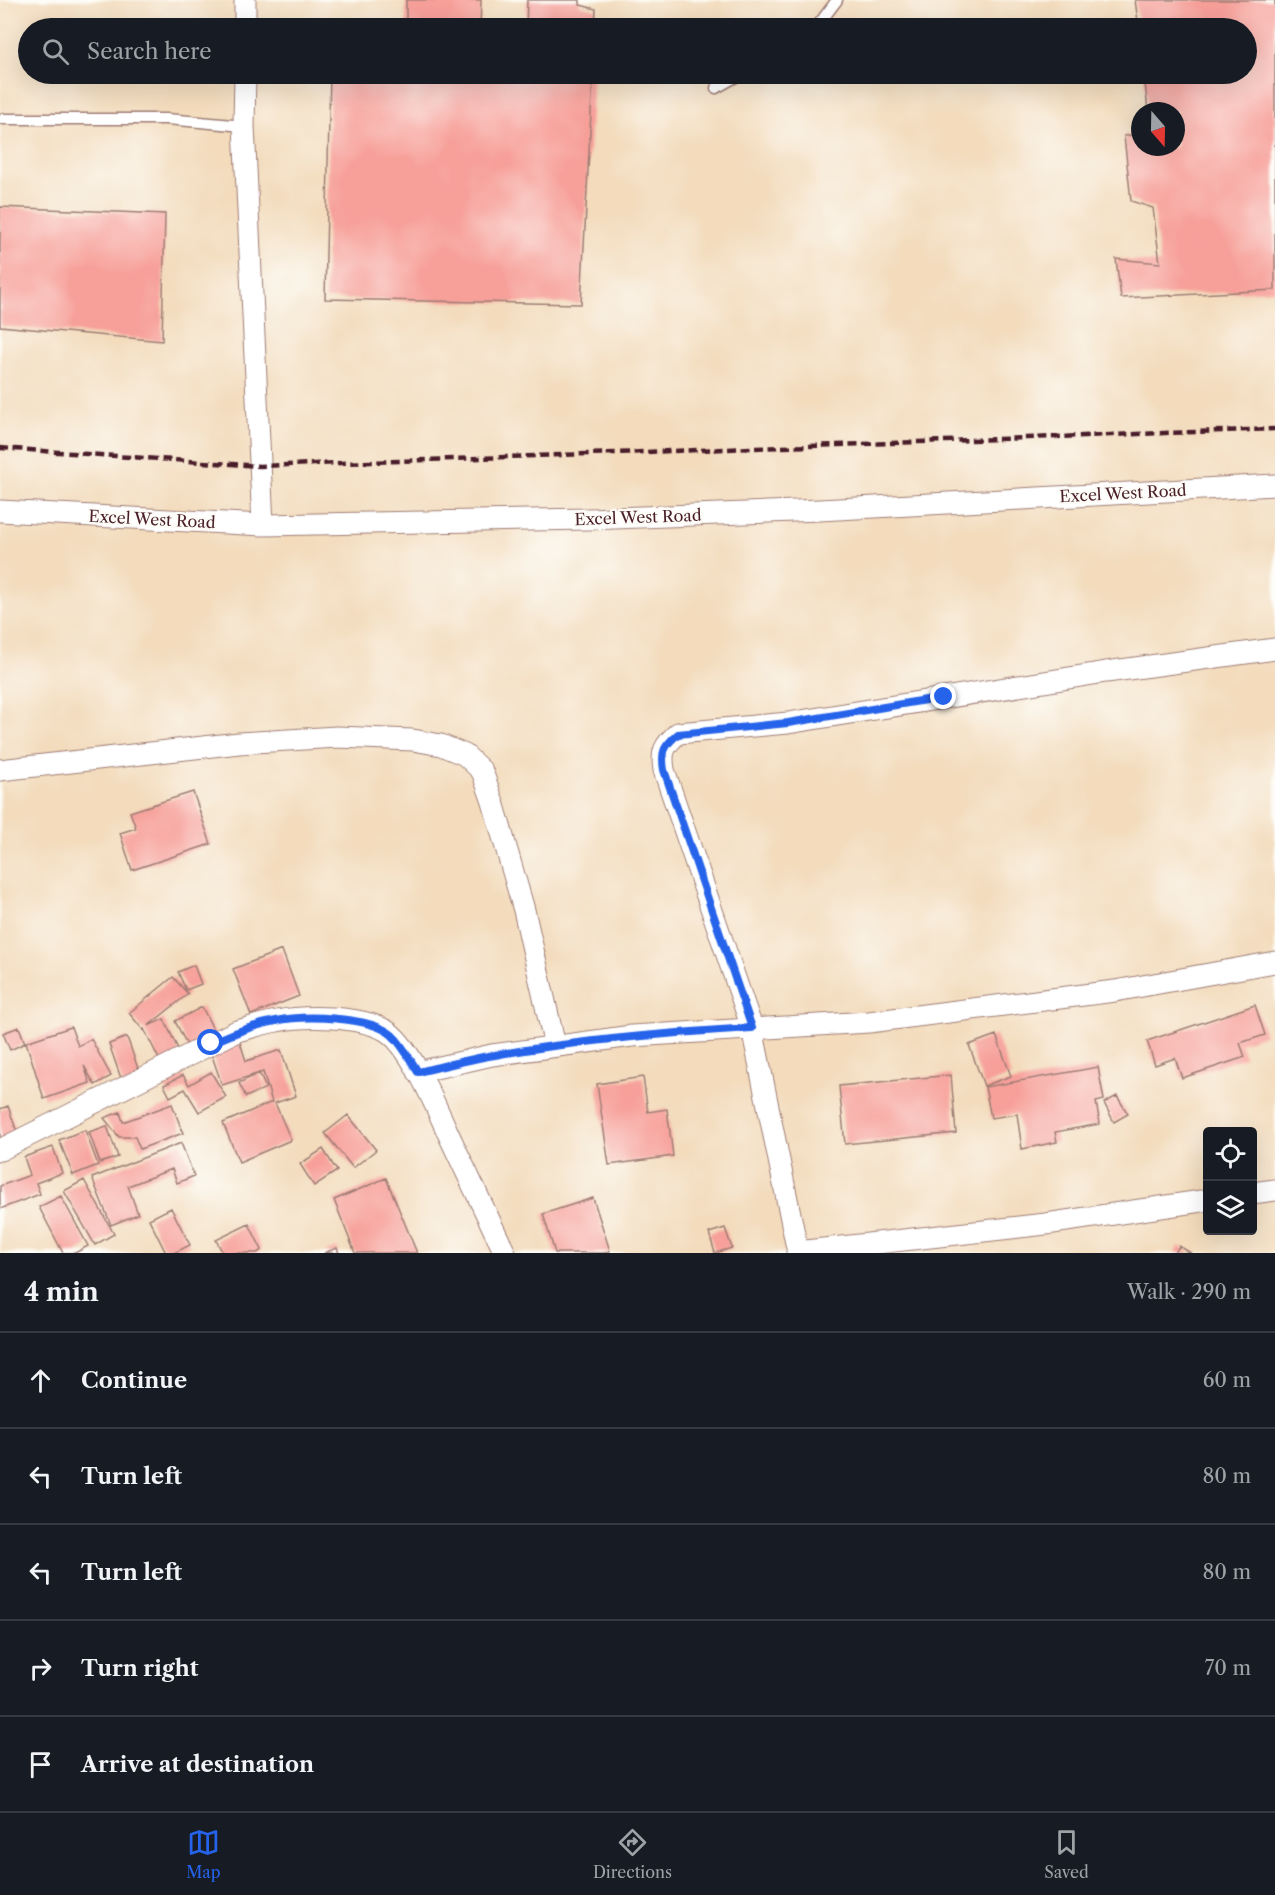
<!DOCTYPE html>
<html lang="en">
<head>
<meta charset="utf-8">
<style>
  :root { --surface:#171b24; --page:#20242c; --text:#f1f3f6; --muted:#9ea1a6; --line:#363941; --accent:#2563eb }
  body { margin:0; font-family:"Libre Caslon Text",serif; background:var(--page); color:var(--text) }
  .controls { position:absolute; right:18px; bottom:18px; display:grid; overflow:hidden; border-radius:6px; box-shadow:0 6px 24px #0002 }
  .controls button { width:54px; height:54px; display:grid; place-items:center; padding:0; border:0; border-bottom:2px solid var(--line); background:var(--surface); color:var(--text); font:30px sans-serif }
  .compass { position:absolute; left:1131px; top:102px; width:54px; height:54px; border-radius:50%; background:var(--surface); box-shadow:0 6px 24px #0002; rotate:160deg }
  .stop { position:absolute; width:18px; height:18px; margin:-14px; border:4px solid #2563eb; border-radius:50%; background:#fff }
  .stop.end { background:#2563eb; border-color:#fff; box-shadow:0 2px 6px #0008 }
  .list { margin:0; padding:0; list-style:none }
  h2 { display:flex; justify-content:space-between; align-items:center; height:78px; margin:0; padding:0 24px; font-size:26px }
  h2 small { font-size:20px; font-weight:400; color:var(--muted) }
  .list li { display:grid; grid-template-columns:39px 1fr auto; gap:18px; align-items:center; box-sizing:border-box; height:96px; padding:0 24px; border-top:2px solid var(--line) }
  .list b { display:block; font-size:22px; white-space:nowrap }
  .list em { font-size:20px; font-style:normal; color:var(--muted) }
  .icon { flex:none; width:33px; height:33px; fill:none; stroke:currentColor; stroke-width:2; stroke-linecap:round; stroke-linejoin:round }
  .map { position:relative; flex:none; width:1275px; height:1253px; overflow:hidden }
  .search { position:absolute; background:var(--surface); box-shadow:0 6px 24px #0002; left:18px; right:18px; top:18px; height:66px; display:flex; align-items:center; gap:15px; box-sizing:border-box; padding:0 21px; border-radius:33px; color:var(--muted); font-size:22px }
  .sheet { height:558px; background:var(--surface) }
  nav { display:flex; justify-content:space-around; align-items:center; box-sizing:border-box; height:84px; border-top:2px solid var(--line); background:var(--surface); font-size:16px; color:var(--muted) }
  nav a { display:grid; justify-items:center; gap:3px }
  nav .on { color:var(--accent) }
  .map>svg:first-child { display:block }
  .building { fill:#f79f99 }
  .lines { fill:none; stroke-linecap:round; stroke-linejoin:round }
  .lane-casing { stroke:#9e7d74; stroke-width:13 }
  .street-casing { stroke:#9e7d74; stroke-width:23 }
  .lane { stroke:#fff; stroke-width:10 }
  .street { stroke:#fff; stroke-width:21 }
  .rail { stroke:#4a1f2b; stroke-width:4.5; stroke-dasharray:9 4.5; stroke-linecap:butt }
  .route { stroke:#2563eb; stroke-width:8 }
  .labels { text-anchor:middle; stroke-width:4.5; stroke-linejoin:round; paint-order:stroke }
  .street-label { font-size:16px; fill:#4a1f2b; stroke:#fdfcf7 }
</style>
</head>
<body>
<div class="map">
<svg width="1275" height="1253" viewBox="0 0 1275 1253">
  <rect width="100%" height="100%" fill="#fdfcf7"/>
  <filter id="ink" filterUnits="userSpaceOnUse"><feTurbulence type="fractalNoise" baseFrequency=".0167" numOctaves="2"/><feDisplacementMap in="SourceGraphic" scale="12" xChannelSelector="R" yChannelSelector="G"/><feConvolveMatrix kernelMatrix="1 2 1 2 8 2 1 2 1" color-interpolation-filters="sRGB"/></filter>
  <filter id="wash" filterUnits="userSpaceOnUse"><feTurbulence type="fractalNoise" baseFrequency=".008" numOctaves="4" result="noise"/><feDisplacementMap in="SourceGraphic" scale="24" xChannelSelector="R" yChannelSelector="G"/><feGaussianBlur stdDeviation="1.35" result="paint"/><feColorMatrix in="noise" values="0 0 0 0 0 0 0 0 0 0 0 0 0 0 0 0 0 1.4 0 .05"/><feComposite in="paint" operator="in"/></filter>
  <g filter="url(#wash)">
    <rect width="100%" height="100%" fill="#f3dbbc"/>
    <g id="blocks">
      <path class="building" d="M406 0H481L480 28H406Z
        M527 0H580V5L596 9 595 28H526Z
        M1135 0H1275V290L1121 298 1116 259 1160 263 1153 208 1131 201 1124 136 1140 134V147H1176V111H1148L1144 74H1246V28H1139Z
        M331 23 381 27V28H331Z
        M330 74H593L581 304 325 299Z
        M0 207 165 214 162 341 0 326Z
        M193 792 211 844 132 870 120 833 136 828 130 812Z
        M282 950 299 996 251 1015 233 969Z
        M194 965 201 984 186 990 178 972Z
        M173 977 188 994 148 1026 164 1019 183 1060 164 1069 144 1029 143 1030 129 1013Z
        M1255 1005 1265 1035 1240 1043 1245 1057 1182 1078 1175 1058 1155 1065 1147 1041Z
        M202 1007 221 1045 239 1039 246 1061 281 1050 296 1096 275 1103 291 1140 239 1162 223 1123 272 1102 263 1072 222 1085 210 1050 194 1059 175 1021Z
        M19 1027 25 1043 10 1050 3 1033Z
        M71 1027 78 1046 91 1039 111 1076 95 1085 84 1066 90 1083 44 1099 26 1042Z
        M996 1035 1011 1076 984 1086 969 1045Z
        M127 1037 142 1080 124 1087 109 1044Z
        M1098 1067 1104 1100 1096 1102 1100 1124 1055 1132 1057 1142 1022 1149 1017 1114 991 1118 985 1087Z
        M211 1072 226 1097 199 1112 185 1089 170 1097 164 1085 183 1075 189 1085Z
        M259 1073 266 1088 246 1097 239 1083Z
        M951 1075 956 1133 845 1144 839 1086Z
        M643 1077 648 1112 667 1109 673 1156 609 1165 597 1084Z
        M1117 1096 1128 1114 1114 1122 1104 1103Z
        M172 1104 183 1133 140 1149 135 1137H119L104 1118 120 1112 123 1122Z
        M8 1106 21 1144 0 1151V1109Z
        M348 1115 376 1150 353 1168 325 1133Z
        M107 1126 118 1157 100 1163 89 1132Z
        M85 1130 98 1165 73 1175 59 1140Z
        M181 1143 194 1176 177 1183 172 1169 128 1186 138 1214 111 1225 92 1178Z
        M53 1147 62 1173 36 1183 40 1194 0 1209V1186L30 1175 24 1157Z
        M323 1149 337 1171 314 1186 300 1164Z
        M386 1178 417 1253H355L334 1200Z
        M84 1180 114 1234 95 1245 64 1191Z
        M61 1196 88 1246 75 1253H63L39 1207Z
        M593 1198 610 1251 604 1253H555L543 1214Z
        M171 1208 190 1245 174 1253H166L149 1219Z
        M249 1224 262 1250 257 1253H223L216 1240Z
        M725 1228 732 1248 715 1253 709 1233Z
        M1179 1246 1191 1253H1175Z
        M337 1248 339 1253H324Z"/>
    </g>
  </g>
  <g filter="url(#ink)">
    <use href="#blocks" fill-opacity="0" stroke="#9e7d74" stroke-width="1.5"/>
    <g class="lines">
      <defs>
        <path id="lane" d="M816 28 837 0
          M716 88 741 74
          M3 119H167L244 126"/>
        <path id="street" d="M245 28V0
          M245 74 244 126 263 525
          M0 511 263 525 589 519 820 510 1275 485
          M0 770 239 743 337 737 413 740 441 745 465 755 482 771 493 802 524 910 555 1046
          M418 1072 492 1055 632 1036 869 1022 1115 991 1275 962
          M0 1150 237 1031C250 1028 264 1023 277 1021 306 1015 359 1016 385 1030 412 1045 440 1117 454 1146 471 1182 488 1217 505 1253
          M1252 1193 1275 1190
          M797 1252 1046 1224 1208 1200
          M798 1253 752 1028 664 770C661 751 664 746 678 733L788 723 1106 672 1275 649"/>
      </defs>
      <use href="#lane" class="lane-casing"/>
      <use href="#street" class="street-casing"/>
      <use href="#lane" class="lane"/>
      <use href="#street" class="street"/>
      <path class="rail" d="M0 448 260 466 1275 429"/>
    </g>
  </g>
  <g class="lines" filter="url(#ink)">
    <path class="route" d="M211 1043C232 1034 253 1025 276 1021 303 1015 370 1016 392 1035 403 1045 410 1060 418 1072 444 1066 469 1059 495 1055 580 1040 665 1033 752 1028L664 770C661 751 664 746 678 734L788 723 944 697"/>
  </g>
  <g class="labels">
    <g class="street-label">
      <text transform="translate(1123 493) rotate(-3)" y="6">Excel West Road</text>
      <text transform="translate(638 517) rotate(-2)" y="6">Excel West Road</text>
      <text transform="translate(152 519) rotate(3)" y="6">Excel West Road</text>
    </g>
  </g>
</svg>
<div class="controls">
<button><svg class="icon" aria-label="locate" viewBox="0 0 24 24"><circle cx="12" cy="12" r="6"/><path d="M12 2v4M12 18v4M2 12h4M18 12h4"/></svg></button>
<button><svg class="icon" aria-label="layers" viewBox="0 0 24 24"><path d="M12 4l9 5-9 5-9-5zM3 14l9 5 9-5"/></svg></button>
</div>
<svg class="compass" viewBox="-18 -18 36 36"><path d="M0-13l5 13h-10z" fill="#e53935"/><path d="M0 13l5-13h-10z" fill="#9ea1a6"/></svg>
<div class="stop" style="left:211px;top:1043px"></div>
<div class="stop end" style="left:944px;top:697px"></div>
<div class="search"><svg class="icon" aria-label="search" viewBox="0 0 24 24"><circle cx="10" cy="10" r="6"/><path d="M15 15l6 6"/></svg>Search here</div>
</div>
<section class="sheet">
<h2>4 min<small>Walk · 290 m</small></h2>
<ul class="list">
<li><svg class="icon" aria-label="ahead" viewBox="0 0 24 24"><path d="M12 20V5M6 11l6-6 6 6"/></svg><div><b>Continue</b></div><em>60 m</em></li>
<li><svg class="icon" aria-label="left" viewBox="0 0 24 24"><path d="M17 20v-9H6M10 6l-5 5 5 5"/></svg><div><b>Turn left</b></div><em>80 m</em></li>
<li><svg class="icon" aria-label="left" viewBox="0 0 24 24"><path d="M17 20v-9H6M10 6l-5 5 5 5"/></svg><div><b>Turn left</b></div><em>80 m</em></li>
<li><svg class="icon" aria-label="right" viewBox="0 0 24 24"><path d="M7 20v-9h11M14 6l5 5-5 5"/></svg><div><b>Turn right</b></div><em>70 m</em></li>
<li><svg class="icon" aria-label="arrive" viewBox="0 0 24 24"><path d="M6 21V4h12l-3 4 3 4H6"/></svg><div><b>Arrive at destination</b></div></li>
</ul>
</section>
<nav>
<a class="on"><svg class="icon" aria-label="map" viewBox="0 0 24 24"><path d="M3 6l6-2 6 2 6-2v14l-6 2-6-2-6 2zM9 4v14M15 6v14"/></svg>Map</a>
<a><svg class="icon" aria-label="directions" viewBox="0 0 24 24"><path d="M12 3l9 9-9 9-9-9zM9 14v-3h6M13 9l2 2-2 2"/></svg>Directions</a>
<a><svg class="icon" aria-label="saved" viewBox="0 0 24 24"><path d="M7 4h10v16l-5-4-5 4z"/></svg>Saved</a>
</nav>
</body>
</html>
